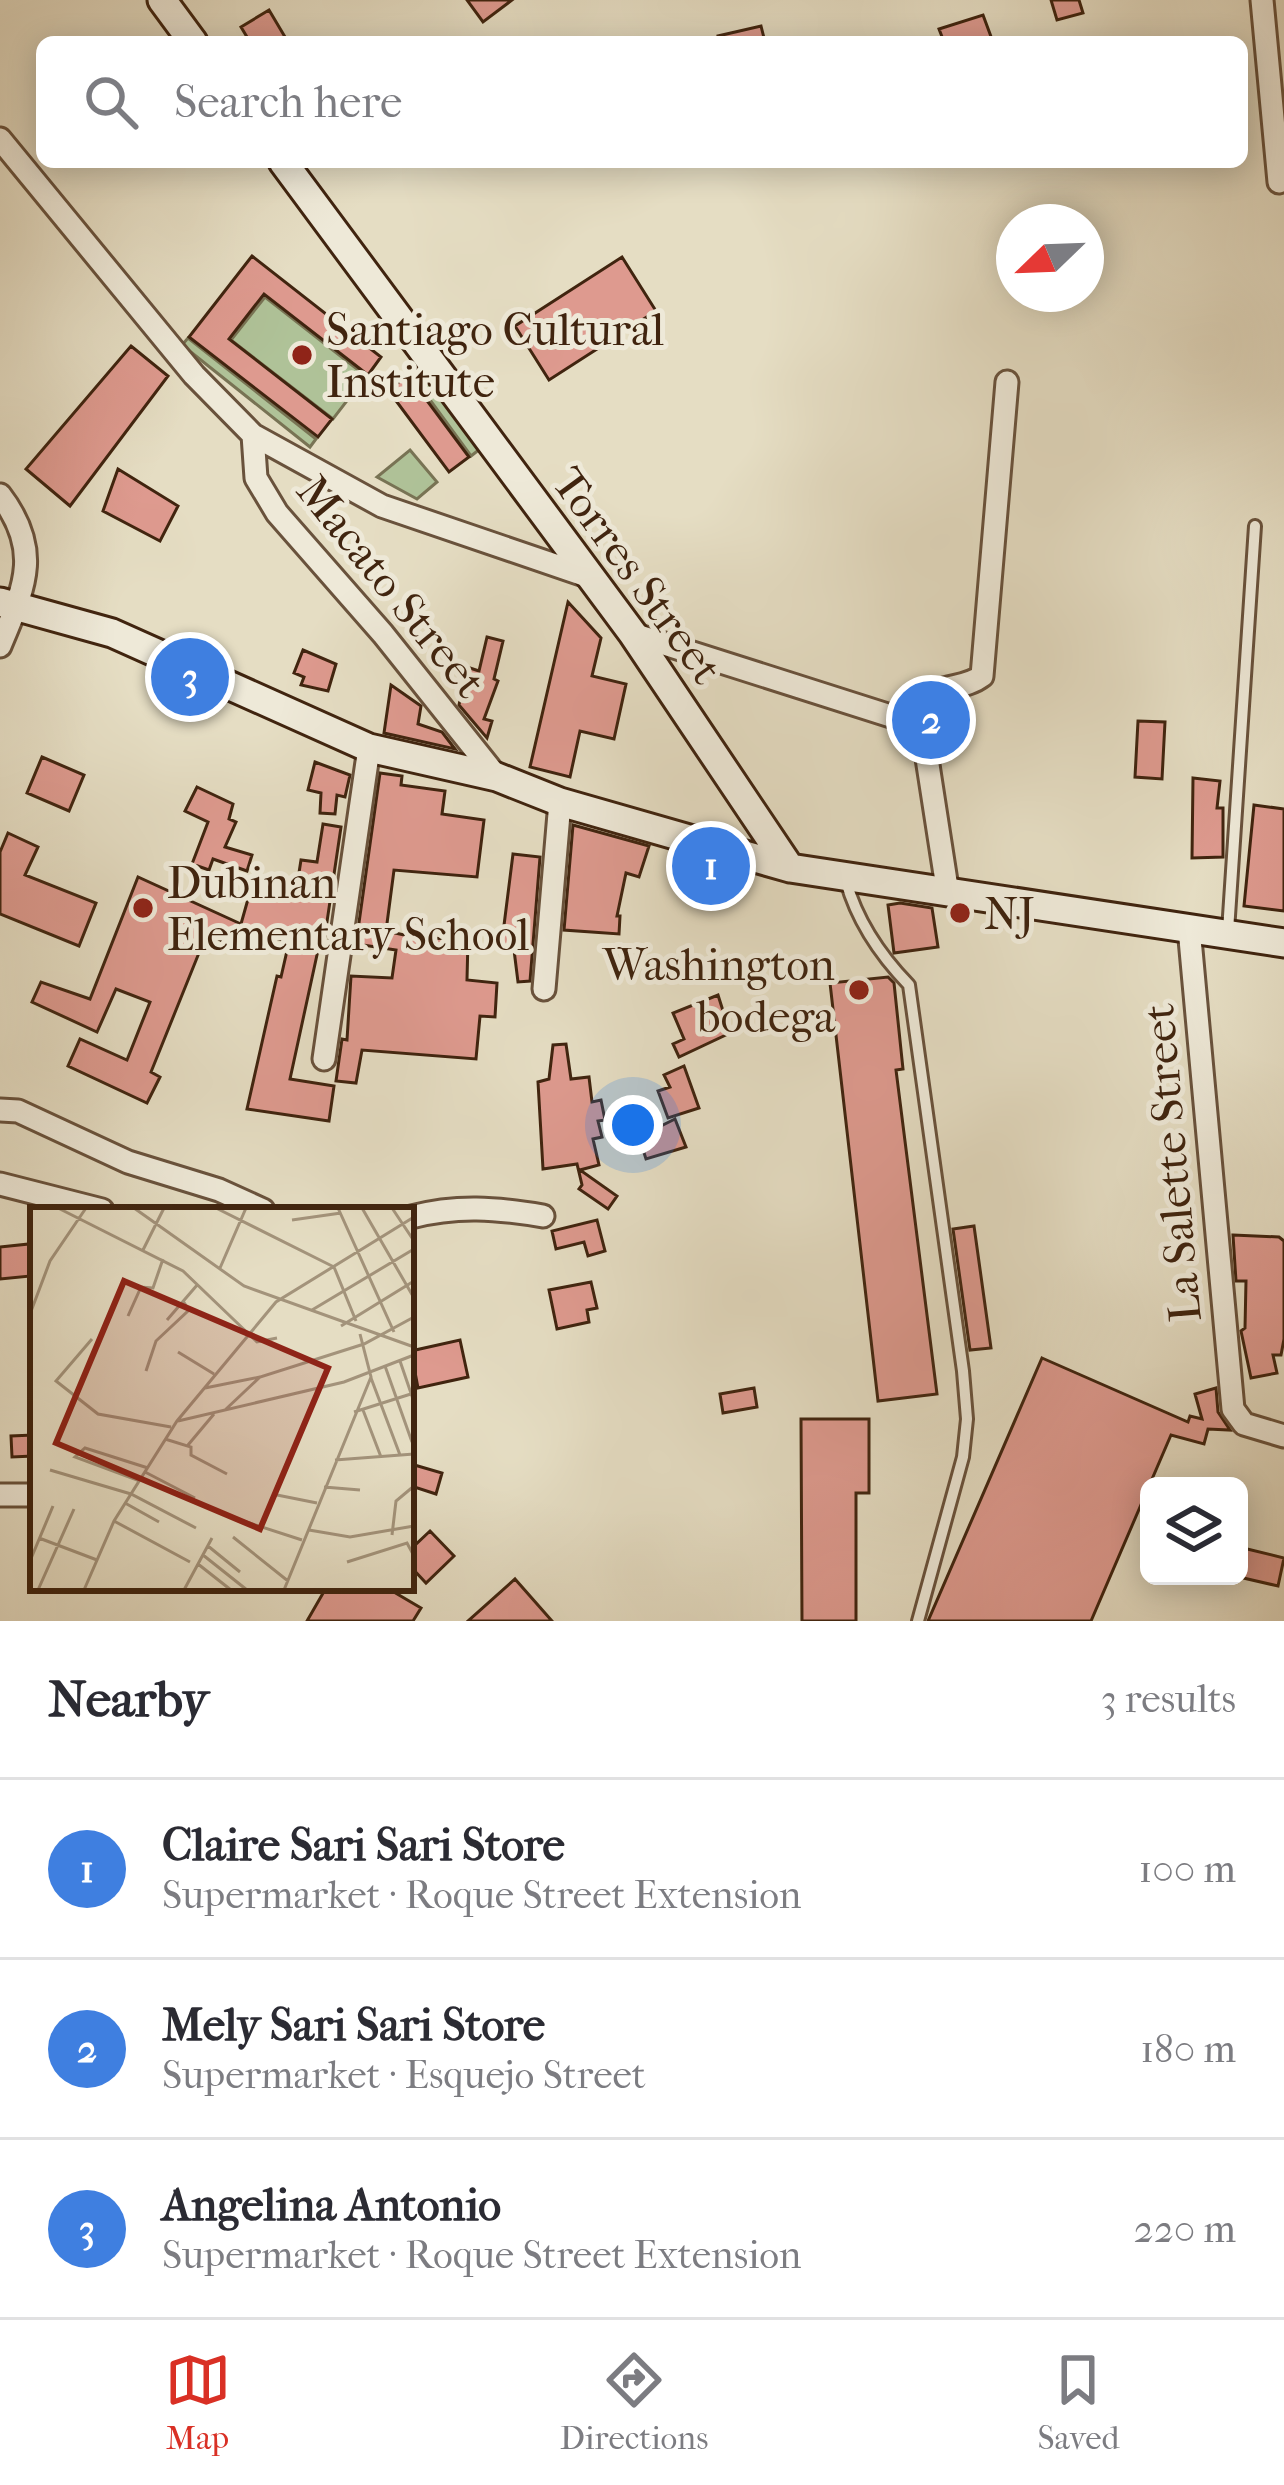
<!DOCTYPE html>
<html lang="en">
<head>
<meta charset="utf-8">
<style>
  :root { --surface:#fff; --page:#f7f7f7; --text:#2b2b33; --muted:#7c7c81; --line:#e1e1e2; --accent:#d93025 }
  body { margin:0; font-family:"IM FELL French Canon",serif; background:var(--page); color:var(--text) }
  .controls { position:absolute; right:36px; bottom:36px; display:grid; overflow:hidden; border-radius:18px; box-shadow:0 6px 30px #0003 }
  .controls button { width:108px; height:108px; display:grid; place-items:center; padding:0; border:0; border-bottom:3px solid var(--line); background:var(--surface); color:var(--text); font:60px sans-serif }
  .compass { position:absolute; left:996px; top:204px; width:108px; height:108px; border-radius:50%; background:var(--surface); box-shadow:0 6px 30px #0003; rotate:247deg }
  .you { position:absolute; left:633px; top:1125px; width:42px; height:42px; margin:-30px; border:9px solid #fff; border-radius:50%; background:#1a73e8; box-shadow:0 0 0 18px #1a73e833 }
  .badge { display:grid; place-items:center; width:78px; height:78px; border-radius:50%; background:var(--accent); color:#fff; font-size:39px; font-weight:700 }
  .pin { position:absolute; translate:-50% -50%; border:6px solid #fff; box-shadow:0 3px 12px #0006 }
  .list { margin:0; padding:0; list-style:none }
  h2 { display:flex; justify-content:space-between; align-items:center; height:156px; margin:0; padding:0 48px; font-size:51px }
  h2 small { font-size:39px; font-weight:400; color:var(--muted) }
  .list li { display:grid; grid-template-columns:78px 1fr auto; gap:36px; align-items:center; box-sizing:border-box; height:180px; padding:0 48px; border-top:3px solid var(--line) }
  .list b { display:block; font-size:45px; white-space:nowrap }
  .list p { margin:0; font-size:39px; white-space:nowrap; color:var(--muted) }
  .list em { font-size:39px; font-style:normal; color:var(--muted) }
  .icon { flex:none; width:66px; height:66px; fill:none; stroke:currentColor; stroke-width:2; stroke-linecap:round; stroke-linejoin:round }
  .map { position:relative; flex:none; width:1284px; height:1621px; overflow:hidden }
  .search { position:absolute; background:var(--surface); box-shadow:0 6px 30px #0003; left:36px; right:36px; top:36px; height:132px; display:flex; align-items:center; gap:30px; box-sizing:border-box; padding:0 42px; border-radius:18px; color:var(--muted); font-size:45px }
  .sheet { height:696px; background:var(--surface) }
  nav { display:flex; justify-content:space-around; align-items:center; box-sizing:border-box; height:168px; border-top:3px solid var(--line); background:var(--surface); font-size:33px; color:var(--muted) }
  nav a { display:grid; justify-items:center; gap:6px }
  nav .on { color:var(--accent) }
  .map>svg:first-child { display:block }
  .green { fill:#afc298; stroke:#787354; stroke-width:3 }
  .building { fill:#de9a8f; stroke:#40240f; stroke-width:3 }
  .lines { fill:none; stroke-linecap:round; stroke-linejoin:round }
  .lane-casing { stroke:#69523c; stroke-width:16 }
  .street-casing { stroke:#69523c; stroke-width:27 }
  .secondary-casing { stroke:#40240f; stroke-width:33 }
  .lane { stroke:#eee9d8; stroke-width:10 }
  .street { stroke:#eee9d8; stroke-width:21 }
  .secondary { stroke:#eee9d8; stroke-width:27 }
  .poi-dot { fill:#8f2418; stroke:#eee9d8; stroke-width:4.5 }
  .labels { text-anchor:middle; stroke-width:10; stroke-linejoin:round; paint-order:stroke }
  .poi-label { font-size:45px; fill:#40240f; stroke:#eee9d8; text-anchor:start }
  .street-label { font-size:45px; fill:#40240f; stroke:#eee9d8 }
  .inset-road { fill:none; stroke:#a3937b; stroke-width:3 }
  .view { fill:#8f2418; fill-opacity:0.15; stroke:#8f2418; stroke-width:6 }
  .inset-edge { fill:none; stroke:#40240f; stroke-width:6 }
</style>
</head>
<body>
<div class="map">
<svg width="1284" height="1621" viewBox="0 0 1284 1621">
  <rect width="100%" height="100%" fill="#e5ddc3"/>
  <filter id="stains"><feTurbulence type="fractalNoise" baseFrequency=".00167" numOctaves="4"/><feColorMatrix values="0 0 0 0 .2 0 0 0 0 .09 0 0 0 0 .02 0 0 0 .5 -.17"/></filter>
  <radialGradient id="worn" r=".72"><stop offset=".6" stop-color="#630" stop-opacity="0"/><stop offset="1" stop-color="#630" stop-opacity=".3"/></radialGradient>
  <path class="green" d="M265 297 366 376 333 419 231 340Z
    M188 338 316 439 310 447 182 345Z
    M420 367 480 449 471 456 411 374Z
    M410 450 437 482 417 499 377 477Z"/>
  <path class="building" d="M467 0H512L483 22Z
    M1051 0H1079L1083 13 1057 20Z
    M269 10 288 42H250L241 27Z
    M983 15 993 42H944L939 29Z
    M761 26 765 42H719L718 36Z
    M252 256 381 357 368 375 264 294 229 339 332 419 318 437 189 337Z
    M622 257 656 311 549 380 515 326Z
    M131 346 168 376 70 506 26 469Z
    M408 375 469 457 449 472 388 390Z
    M118 469 178 506 160 541 103 511Z
    M568 602 601 638 592 676 626 684 614 739 580 731 570 777 530 767Z
    M487 637 503 641 494 679 498 681 484 719 492 721 487 738 459 705 467 667 479 671Z
    M303 650 336 664 328 691 301 685 304 677 294 673Z
    M391 685 421 706 418 724 442 732 455 749 384 733Z
    M1138 721 1165 722 1162 779 1135 777Z
    M42 757 84 775 69 811 27 793Z
    M315 762 350 775 345 797 337 795 335 814 320 813 321 793 308 790Z
    M380 773 402 776 401 785 445 791 442 814 484 820 477 877 394 870 386 931 418 938 468 939 467 980 497 983 495 1017 480 1016 476 1059 362 1050 356 1083 336 1081 342 1039 347 1040 351 976 392 978 396 950 356 944Z
    M1193 778 1220 781 1217 808H1223V857L1192 858Z
    M197 787 233 804 229 819 236 822 225 847 252 855 247 871 213 859 209 870 192 864 208 822 185 811Z
    M1254 805 1284 809V911L1244 906Z
    M323 824 341 827 324 942 320 941 290 1079 334 1086 329 1121 247 1109 277 976 281 977 289 942 252 931 241 951 207 933 151 1072 160 1077 147 1103 68 1066 80 1039 127 1060 150 1002 116 989 97 1032 32 1002 41 982 90 999 138 877 241 924 252 885 295 898 301 860 317 862Z
    M573 825 649 846 639 877 626 873 617 916H620L619 934 564 930Z
    M8 833 38 847 25 875 96 903 79 946 0 914V852Z
    M513 854 540 857 530 981 518 982 514 950 501 949Z
    M900 903 932 908 938 947 894 953 888 905Z
    M888 977 894 983 903 1069 896 1070 937 1394 878 1401 830 983Z
    M718 995 730 1033 679 1057 673 1044 684 1039 673 1013Z
    M566 1044 571 1079 589 1077 592 1102 601 1100 605 1120 598 1121 602 1137 593 1139 599 1165 580 1170 617 1196 608 1209 579 1189 582 1185 577 1164 543 1169 538 1082 549 1079 553 1045Z
    M684 1066 699 1108 668 1118 658 1091 670 1087 664 1075Z
    M675 1119 686 1147 646 1159 639 1137Z
    M597 1220 605 1251 588 1256 584 1242 556 1249 552 1231Z
    M974 1226 991 1348 970 1350 953 1229Z
    M1233 1235 1279 1237 1284 1241V1339L1281 1355H1273L1277 1373 1251 1378 1241 1331 1245 1328 1246 1281H1236Z
    M29 1244 31 1276 0 1279V1247Z
    M591 1282 597 1308 587 1310 589 1322 557 1329 549 1290Z
    M460 1340 468 1377 418 1388 411 1351Z
    M1042 1358 1188 1422 1190 1416 1202 1419 1195 1394 1216 1388 1218 1412 1230 1430 1208 1429 1204 1444 1171 1435 1091 1621H928Z
    M754 1388 757 1407 723 1413 720 1394Z
    M801 1419H869V1493H856V1621H802Z
    M33 1435V1456L12 1457 11 1436Z
    M411 1464 442 1473 436 1494 411 1486Z
    M430 1531 454 1556 426 1583 411 1567V1549Z
    M1239 1547 1284 1558 1278 1586 1239 1577Z
    M515 1579 552 1621H468Z
    M326 1588H387L421 1608 413 1621H307Z"/>
  <g class="lines">
    <defs>
      <path id="lane" d="M846 881C857 921 880 955 909 985L963 1371 967 1419 963 1457 918 1621
        M1228 931 1255 526"/>
      <path id="street" d="M1262 0 1279 182
        M0 139 194 375 253 435 382 506 590 577
        M253 435 256 478 277 513 383 634 497 777
        M0 495C43 551 24 588 0 646
        M633 634 922 726
        M948 894 922 726 924 700C940 683 964 690 982 676L1007 382
        M1189 928 1233 1409 1244 1424 1284 1436
        M544 989 560 802
        M324 1059 369 748
        M0 1110 18 1111 128 1162 219 1190 263 1210
        M0 1184 102 1210
        M411 1217C457 1205 496 1208 543 1216
        M0 1495H33"/>
      <path id="secondary" d="M162 0 193 42
        M283 162 633 634 790 868
        M0 602 112 633 369 748 497 777 560 802 790 868 1284 943"/>
    </defs>
    <use href="#lane" class="lane-casing"/>
    <use href="#street" class="street-casing"/>
    <use href="#secondary" class="secondary-casing"/>
    <use href="#lane" class="lane"/>
    <use href="#street" class="street"/>
    <use href="#secondary" class="secondary"/>
  </g>
  <g class="poi-dot">
    <circle cx="302" cy="355" r="12"/>
    <circle cx="143" cy="908" r="12"/>
    <circle cx="960" cy="913" r="12"/>
    <circle cx="859" cy="990" r="12"/>
  </g>
  <g class="labels">
    <g class="poi-label">
      <text x="326" y="345">Santiago Cultural<tspan x="326" dy="52">Institute</tspan></text>
      <text x="167" y="898">Dubinan<tspan x="167" dy="52">Elementary School</tspan></text>
      <text x="984" y="929">NJ</text>
      <text x="835" y="980" text-anchor="end">Washington<tspan x="835" dy="52">bodega</tspan></text>
    </g>
    <g class="street-label">
      <text transform="translate(638 575) rotate(54)" y="16">Torres Street</text>
      <text transform="translate(392 586) rotate(51)" y="16">Macato Street</text>
      <text transform="translate(1171 1163) rotate(-95)" y="16">La Salette Street</text>
    </g>
  </g>
  <g transform="translate(30 1207)">
    <rect width="384" height="384" fill="#e5ddc3"/>
    <path class="inset-road" d="M28 1 153 64 227 135 247 131M104 1 214 79 384 140M186 1 304 60 326 114M308 1 364 125M332 1 384 91M362 1 384 34M262 13 311 6M113 43 134 1M190 61 216 1M282 103 384 42M0 107 20 54 56 1M98 109 111 80 123 81 133 52M137 113 168 77M311 119 384 74M62 132 26 174 68 207 141 220M148 145 184 167M370 154 384 195M355 159 382 235M116 164 126 134 159 103 153 94M341 171 370 248M175 181 230 170M195 203 230 170 334 137 384 110M333 203 351 250M324 205 384 186M148 214 314 175 384 148M135 232 161 240V248L197 267M158 238 184 207M305 253 384 247M20 263 101 287 166 321M115 265 165 291M110 274 45 250 55 241 118 261M294 280 330 283M247 288 287 296M95 296 129 315M207 312 272 333M84 314 160 355M279 323 320 330 384 319M362 328 366 294 384 279M203 330 258 374M9 331 67 353M178 339 210 365M173 348 217 383M0 354 23 299M317 355 377 336 384 349M168 357 201 383M8 383 44 302M54 383 84 314 147 214 246 95 384 10M154 383 182 331M254 383 341 170 330 127"/>
    <path class="view" d="M94 74 298 161 230 322 26 236Z"/>
    <rect width="384" height="384" class="inset-edge"/>
  </g>
  <rect width="100%" height="100%" filter="url(#stains)"/>
  <rect width="100%" height="100%" fill="url(#worn)"/>
</svg>
<div class="controls">
<button><svg class="icon" aria-label="layers" viewBox="0 0 24 24"><path d="M12 4l9 5-9 5-9-5zM3 14l9 5 9-5"/></svg></button>
</div>
<svg class="compass" viewBox="-18 -18 36 36"><path d="M0-13l5 13h-10z" fill="#e53935"/><path d="M0 13l5-13h-10z" fill="#7c7c81"/></svg>
<div class="you"></div>
<div class="pin badge" style="left:711px;top:866px;background:#3f7fe0">1</div>
<div class="pin badge" style="left:931px;top:720px;background:#3f7fe0">2</div>
<div class="pin badge" style="left:190px;top:677px;background:#3f7fe0">3</div>
<div class="search"><svg class="icon" aria-label="search" viewBox="0 0 24 24"><circle cx="10" cy="10" r="6"/><path d="M15 15l6 6"/></svg>Search here</div>
</div>
<section class="sheet">
<h2>Nearby<small>3 results</small></h2>
<ul class="list">
<li><span class="badge" style="background:#3f7fe0">1</span><div><b>Claire Sari Sari Store</b><p>Supermarket · Roque Street Extension</p></div><em>100 m</em></li>
<li><span class="badge" style="background:#3f7fe0">2</span><div><b>Mely Sari Sari Store</b><p>Supermarket · Esquejo Street</p></div><em>180 m</em></li>
<li><span class="badge" style="background:#3f7fe0">3</span><div><b>Angelina Antonio</b><p>Supermarket · Roque Street Extension</p></div><em>220 m</em></li>
</ul>
</section>
<nav>
<a class="on"><svg class="icon" aria-label="map" viewBox="0 0 24 24"><path d="M3 6l6-2 6 2 6-2v14l-6 2-6-2-6 2zM9 4v14M15 6v14"/></svg>Map</a>
<a><svg class="icon" aria-label="directions" viewBox="0 0 24 24"><path d="M12 3l9 9-9 9-9-9zM9 14v-3h6M13 9l2 2-2 2"/></svg>Directions</a>
<a><svg class="icon" aria-label="saved" viewBox="0 0 24 24"><path d="M7 4h10v16l-5-4-5 4z"/></svg>Saved</a>
</nav>
</body>
</html>
